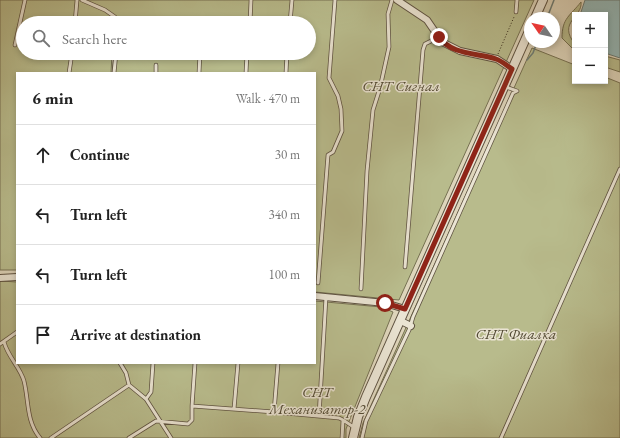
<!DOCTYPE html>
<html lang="en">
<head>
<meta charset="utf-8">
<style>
  :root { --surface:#fff; --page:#f6f6f6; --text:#222; --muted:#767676; --line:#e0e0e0 }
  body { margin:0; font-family:"EB Garamond",serif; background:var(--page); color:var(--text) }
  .controls { position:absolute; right:12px; top:12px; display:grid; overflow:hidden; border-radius:0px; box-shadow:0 2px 6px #0003 }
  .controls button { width:36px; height:36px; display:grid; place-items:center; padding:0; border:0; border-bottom:1px solid var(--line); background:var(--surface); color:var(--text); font:20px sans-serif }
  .compass { position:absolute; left:524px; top:12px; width:36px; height:36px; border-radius:50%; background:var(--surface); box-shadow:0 2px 6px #0003; rotate:304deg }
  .stop { position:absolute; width:12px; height:12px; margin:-9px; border:3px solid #8f2418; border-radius:50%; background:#fff }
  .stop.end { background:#8f2418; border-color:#fff; box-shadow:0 1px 4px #0008 }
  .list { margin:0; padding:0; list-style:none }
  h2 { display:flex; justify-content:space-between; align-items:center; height:52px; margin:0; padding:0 16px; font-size:17px }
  h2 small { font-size:13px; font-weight:400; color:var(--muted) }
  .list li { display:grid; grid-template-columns:26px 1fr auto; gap:12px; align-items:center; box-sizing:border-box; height:60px; padding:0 16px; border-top:1px solid var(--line) }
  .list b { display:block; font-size:15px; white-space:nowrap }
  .list em { font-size:13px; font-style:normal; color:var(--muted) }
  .icon { flex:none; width:22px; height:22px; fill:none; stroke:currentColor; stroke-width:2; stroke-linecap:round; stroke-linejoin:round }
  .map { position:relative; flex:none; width:620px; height:438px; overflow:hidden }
  .search { position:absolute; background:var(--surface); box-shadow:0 2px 6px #0003; left:16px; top:16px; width:300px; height:44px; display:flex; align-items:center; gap:10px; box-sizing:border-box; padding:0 14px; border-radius:22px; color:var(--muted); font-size:15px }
  .panel { position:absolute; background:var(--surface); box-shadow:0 2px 6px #0003; left:16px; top:72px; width:300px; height:292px; border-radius:0px }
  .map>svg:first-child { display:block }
  .green { fill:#b8bb8c; stroke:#767152 }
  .water { fill:#94b7b7; stroke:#6d7d77 }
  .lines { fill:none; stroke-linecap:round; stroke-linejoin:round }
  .stream { stroke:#6d7d77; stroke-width:1.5 }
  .service-casing { stroke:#5e5241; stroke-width:4.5 }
  .minor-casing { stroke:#5e5241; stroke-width:8 }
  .tertiary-casing { stroke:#5e5241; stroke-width:10 }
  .path { stroke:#332718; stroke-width:1; stroke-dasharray:1 2; stroke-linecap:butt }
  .service { stroke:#eae4d3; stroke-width:3 }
  .minor { stroke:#eae4d3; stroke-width:6 }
  .tertiary { stroke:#eae4d3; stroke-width:8 }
  .route { stroke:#8f2418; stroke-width:5 }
  .labels { text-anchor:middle; stroke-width:3; stroke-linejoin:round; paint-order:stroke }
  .park-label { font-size:15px; font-style:italic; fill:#544c35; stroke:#eae4d3 }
</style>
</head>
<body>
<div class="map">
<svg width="620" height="438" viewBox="0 0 620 438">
  <rect width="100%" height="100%" fill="#ded5bb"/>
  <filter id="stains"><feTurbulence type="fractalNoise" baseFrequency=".005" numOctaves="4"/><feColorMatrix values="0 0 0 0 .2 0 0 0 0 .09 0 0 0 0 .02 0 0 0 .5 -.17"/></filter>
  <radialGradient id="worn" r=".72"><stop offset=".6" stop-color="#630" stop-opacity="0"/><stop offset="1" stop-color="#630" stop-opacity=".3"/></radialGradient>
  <path class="green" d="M0 0H534L399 300 315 292V73H112L114 53H309V23H23V53H112L111 73H17V270H0Z
    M581 2C583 17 557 22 575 44V51L562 38C562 18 570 16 581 2Z
    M532 48 575 65V81H605V77L620 83V438H359L363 423Z
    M605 56 620 60V72L605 67Z
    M0 281 17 282V363H315V301L381 307 393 312 346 429V438H0Z"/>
  <path class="water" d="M585 0H620V58L605 53V15H580Z"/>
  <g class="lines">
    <path class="stream" d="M547 18 554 0
      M527 60 533 53 537 42"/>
    <defs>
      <path id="service" d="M82 0 105 10 115 17V23
        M516 12 517 0
        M75 23 77 0
        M250 23 251 0
        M290 23 292 0
        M15 45 25 0
        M69 73 72 53
        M114 73 116 53
        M156 73V65
        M199 73 200 53
        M246 73 247 53
        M286 73 287 53
        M405 267 423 50 425 44 439 37
        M318 283 328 155 333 152 342 131 341 109 338 96 329 78 335 0
        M361 289 367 171 373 110 380 88 389 47 388 14 392 0
        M4 342C8 357 20 367 24 381 29 401 26 421 40 438
        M0 344 17 332
        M120 363 126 373 129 385
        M146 399 151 392 153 363
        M192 406 195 363
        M234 409 238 363
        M274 412 278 363
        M319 416 326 297
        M343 420 355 428
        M51 438 129 385 146 399 171 438
        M129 438 156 421 188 424 192 420V406L274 412 339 418 343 420 342 438
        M362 438 366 421 409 330 413 317 513 93 517 91 506 87
        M501 438 620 169"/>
      <path id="minor" d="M397 0 427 20 442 42 460 51 497 59 512 69
        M0 278 17 277
        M315 296 385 303 405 309
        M401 321 411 326"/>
      <path id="tertiary" d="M535 18 543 0
        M353 438 358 417 366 397 530 29"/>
    </defs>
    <use href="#service" class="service-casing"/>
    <use href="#minor" class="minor-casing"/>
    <use href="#tertiary" class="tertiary-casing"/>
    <path class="path" d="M498 54 514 17"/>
    <use href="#service" class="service"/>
    <use href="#minor" class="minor"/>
    <use href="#tertiary" class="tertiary"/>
  </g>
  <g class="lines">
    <path class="route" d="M385 303 405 309 512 69C507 66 502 61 496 59 478 53 451 55 439 37"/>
  </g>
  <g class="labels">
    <g class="park-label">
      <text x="401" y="91">СНТ Сигнал</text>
      <text x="516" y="339">СНТ Фиалка</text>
      <text x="317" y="397">СНТ<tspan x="317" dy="17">Механизатор-2</tspan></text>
    </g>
  </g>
  <rect width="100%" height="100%" filter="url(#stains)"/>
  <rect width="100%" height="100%" fill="url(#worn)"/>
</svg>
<div class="controls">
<button>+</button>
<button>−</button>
</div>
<svg class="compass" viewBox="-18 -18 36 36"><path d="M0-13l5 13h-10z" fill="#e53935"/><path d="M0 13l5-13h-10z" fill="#767676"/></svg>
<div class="stop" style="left:385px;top:303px"></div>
<div class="stop end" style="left:439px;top:37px"></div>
<div class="search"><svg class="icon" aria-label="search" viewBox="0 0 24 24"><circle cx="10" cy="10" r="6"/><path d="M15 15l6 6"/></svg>Search here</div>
<section class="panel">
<h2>6 min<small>Walk · 470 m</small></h2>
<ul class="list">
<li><svg class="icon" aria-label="ahead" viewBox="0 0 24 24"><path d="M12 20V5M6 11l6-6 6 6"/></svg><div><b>Continue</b></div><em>30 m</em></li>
<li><svg class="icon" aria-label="left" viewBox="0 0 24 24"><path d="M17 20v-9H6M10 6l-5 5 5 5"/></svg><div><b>Turn left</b></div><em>340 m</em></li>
<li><svg class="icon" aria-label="left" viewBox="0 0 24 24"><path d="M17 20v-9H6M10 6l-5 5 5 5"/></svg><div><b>Turn left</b></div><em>100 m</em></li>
<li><svg class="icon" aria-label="arrive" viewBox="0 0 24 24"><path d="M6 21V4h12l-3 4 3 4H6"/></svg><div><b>Arrive at destination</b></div></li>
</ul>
</section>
</div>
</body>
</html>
